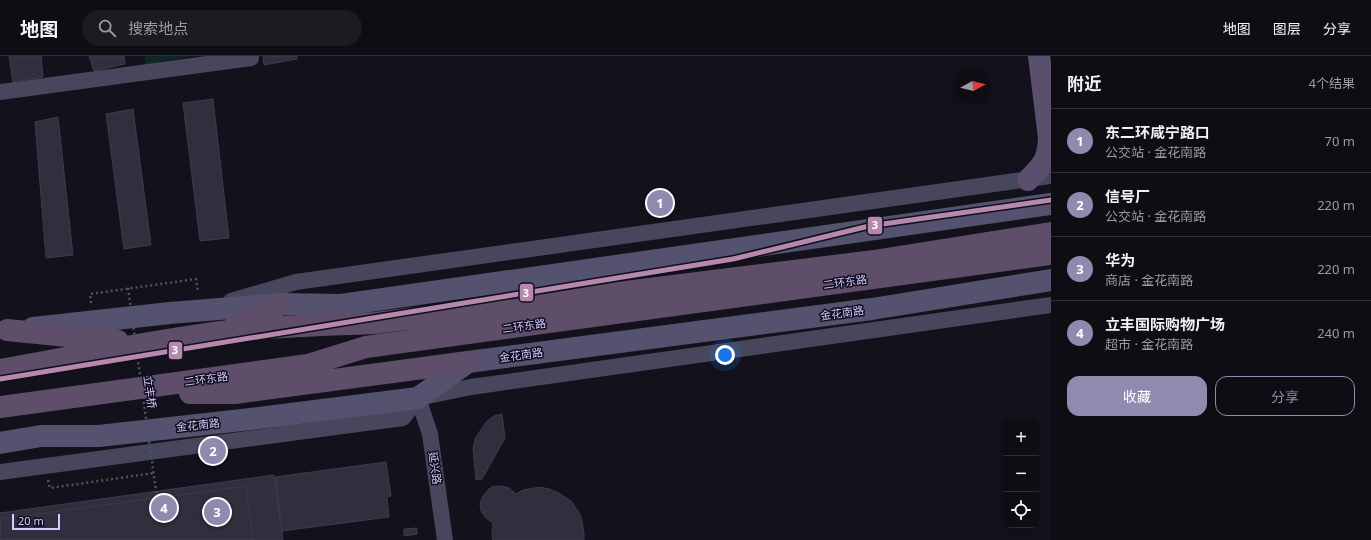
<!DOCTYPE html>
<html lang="zh">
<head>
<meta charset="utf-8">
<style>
  :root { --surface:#0e0d14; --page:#1c1b22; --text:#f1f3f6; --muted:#9b9ca0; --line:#2e2d34; --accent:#8f8baf }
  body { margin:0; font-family:"Noto Sans","Noto Sans SC",sans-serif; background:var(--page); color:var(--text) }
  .controls { position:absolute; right:12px; bottom:12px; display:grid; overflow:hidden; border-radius:8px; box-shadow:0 2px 6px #0003 }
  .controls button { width:36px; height:36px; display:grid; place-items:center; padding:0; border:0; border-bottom:1px solid var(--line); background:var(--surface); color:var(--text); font:20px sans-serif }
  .compass { position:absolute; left:955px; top:12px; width:36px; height:36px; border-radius:50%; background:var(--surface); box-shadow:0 2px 6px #0003; rotate:82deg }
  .scale { position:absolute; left:12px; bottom:10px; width:48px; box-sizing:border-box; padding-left:4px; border:2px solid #d2ccfe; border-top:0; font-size:11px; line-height:14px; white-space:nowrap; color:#d2ccfe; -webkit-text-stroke:3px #100d1f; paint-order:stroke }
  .you { position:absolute; left:725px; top:299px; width:14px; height:14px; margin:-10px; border:3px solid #fff; border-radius:50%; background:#1a73e8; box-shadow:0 0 0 6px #1a73e833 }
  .badge { display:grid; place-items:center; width:26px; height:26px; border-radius:50%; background:var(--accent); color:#fff; font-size:13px; font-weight:700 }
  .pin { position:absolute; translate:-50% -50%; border:2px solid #fff; box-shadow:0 1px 4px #0006 }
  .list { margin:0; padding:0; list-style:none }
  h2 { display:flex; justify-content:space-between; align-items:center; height:52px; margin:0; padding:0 16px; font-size:17px }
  h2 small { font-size:13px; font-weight:400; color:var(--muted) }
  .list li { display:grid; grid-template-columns:26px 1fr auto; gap:12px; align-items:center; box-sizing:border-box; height:64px; padding:0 16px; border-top:1px solid var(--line) }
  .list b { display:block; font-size:15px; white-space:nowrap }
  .list p { margin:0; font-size:13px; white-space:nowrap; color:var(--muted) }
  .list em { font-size:13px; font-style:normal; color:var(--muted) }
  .actions { display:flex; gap:8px; padding:12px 16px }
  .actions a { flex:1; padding:9px 0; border:1px solid var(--accent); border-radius:12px; text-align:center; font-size:14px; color:var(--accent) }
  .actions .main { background:var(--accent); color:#fff }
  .icon { flex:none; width:22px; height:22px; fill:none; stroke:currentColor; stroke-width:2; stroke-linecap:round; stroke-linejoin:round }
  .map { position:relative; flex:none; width:1051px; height:484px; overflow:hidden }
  header { display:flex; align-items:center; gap:24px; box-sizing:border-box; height:56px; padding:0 20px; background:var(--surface); border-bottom:1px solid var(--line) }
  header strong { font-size:19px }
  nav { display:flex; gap:22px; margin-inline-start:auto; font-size:14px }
  .search { width:280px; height:36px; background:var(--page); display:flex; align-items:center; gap:10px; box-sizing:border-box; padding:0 14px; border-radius:22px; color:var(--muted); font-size:15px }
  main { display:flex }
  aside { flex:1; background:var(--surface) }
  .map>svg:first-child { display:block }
  .green { fill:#102626 }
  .building { fill:#312e3d; stroke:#3e3b4f }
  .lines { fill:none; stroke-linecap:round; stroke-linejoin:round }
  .path { stroke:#495864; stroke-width:2.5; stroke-dasharray:2 3; stroke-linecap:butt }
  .minor { stroke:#47465c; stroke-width:16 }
  .secondary { stroke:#54526e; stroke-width:22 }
  .primary { stroke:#5a4f6d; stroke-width:22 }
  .trunk { stroke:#5e4e6a; stroke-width:22 }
  .path-bridge { stroke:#495864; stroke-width:2.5; stroke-dasharray:2 3; stroke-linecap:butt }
  .metro-1-casing { stroke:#100d1f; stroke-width:8 }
  .metro-1 { stroke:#b688a9; stroke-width:5 }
  .labels { text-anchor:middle; stroke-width:3; stroke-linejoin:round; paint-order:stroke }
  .street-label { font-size:11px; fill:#d2ccfe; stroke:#100d1f }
  .line-badge { stroke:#100d1f; stroke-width:1.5 }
  .badge-label { font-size:11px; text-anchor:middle; font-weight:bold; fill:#fff }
</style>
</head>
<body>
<header>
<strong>地图</strong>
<div class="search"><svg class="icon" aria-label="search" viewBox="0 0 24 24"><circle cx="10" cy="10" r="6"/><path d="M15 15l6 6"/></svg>搜索地点</div>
<nav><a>地图</a><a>图层</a><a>分享</a></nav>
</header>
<main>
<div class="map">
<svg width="1051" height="484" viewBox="0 0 1051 484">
  <rect width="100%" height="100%" fill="#13111b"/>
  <path class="green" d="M145 0H193L145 9Z"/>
  <path class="building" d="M9 0H41L43 21 13 26Z
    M89 0H124L125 8 94 15Z
    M263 0H297V3L264 9Z
    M213 43 229 182 200 185 183 47Z
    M133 53 151 189 124 193 106 58Z
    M58 61 73 199 46 202 35 66Z
    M502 358 505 382 482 423 476 424 473 392 476 381 487 365 494 360Z
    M386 406 391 440 387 441 389 461 282 475 275 421Z
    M274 419 283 484H0V457Z
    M246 430 253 484H0V463Z
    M501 430 509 432 516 438 523 434 540 431 549 433 559 437 571 445 580 458 582 465 584 478V484H493L492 478 493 467 486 462 481 455 480 448 482 442 487 435 492 431Z
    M417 472V478L404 480V473Z"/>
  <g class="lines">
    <path class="path" d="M91 247 90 238 196 223 198 236
      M48 424 50 432 154 417"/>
    <path class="minor" d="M0 36 251 2V0
      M231 245 296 226 1051 120
      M418 342 430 378 445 484
      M0 416 403 362 418 342 471 331 1051 249"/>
    <path class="secondary" d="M33 272 170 257 281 248 341 249 1051 148
      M0 387 41 380H99L251 363 418 342 468 306 872 253 1051 224"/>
    <path class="primary" d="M1028 124C1043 109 1048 104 1049 82L1039 0"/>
    <path class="trunk" d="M234 271 281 248
      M7 274 118 285
      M0 314C73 301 147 286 221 276 272 270 324 269 375 267L874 205 1051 177
      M190 337H235L468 306
      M0 351 308 309 366 291 1051 198"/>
    <path class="path-bridge" d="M128 232 157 442"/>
    <defs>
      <path id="metro-1" d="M0 323 733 203 869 170 1051 144"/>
    </defs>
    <use href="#metro-1" class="metro-1-casing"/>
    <use href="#metro-1" class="metro-1"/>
  </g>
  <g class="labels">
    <g class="street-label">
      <text transform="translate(845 226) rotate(-8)" y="4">二环东路</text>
      <text transform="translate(842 257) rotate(-8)" y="4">金花南路</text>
      <text transform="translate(524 270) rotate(-8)" y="4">二环东路</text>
      <text transform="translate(521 299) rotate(-8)" y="4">金花南路</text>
      <text transform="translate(206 323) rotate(-8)" y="4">二环东路</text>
      <text transform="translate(150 336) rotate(82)" y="4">立丰桥</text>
      <text transform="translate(198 369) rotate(-6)" y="4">金花南路</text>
      <text transform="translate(435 412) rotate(82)" y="4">延兴路</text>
    </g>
  </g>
  <g class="line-badge">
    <rect x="867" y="160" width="16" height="19" rx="4" fill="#b688a9"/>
    <rect x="519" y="227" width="15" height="19" rx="4" fill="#b688a9"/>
    <rect x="168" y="285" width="15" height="19" rx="4" fill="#b688a9"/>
  </g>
  <g class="badge-label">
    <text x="875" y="173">3</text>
    <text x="526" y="241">3</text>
    <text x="175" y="298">3</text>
  </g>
</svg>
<div class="controls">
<button>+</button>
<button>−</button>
<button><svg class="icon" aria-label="locate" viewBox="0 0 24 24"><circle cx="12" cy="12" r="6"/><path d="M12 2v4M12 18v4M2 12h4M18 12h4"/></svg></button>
</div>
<svg class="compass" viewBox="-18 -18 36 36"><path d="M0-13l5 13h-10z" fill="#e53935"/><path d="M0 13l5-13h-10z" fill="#9b9ca0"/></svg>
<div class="scale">20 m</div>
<div class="you"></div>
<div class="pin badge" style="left:660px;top:147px">1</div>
<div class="pin badge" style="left:213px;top:395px">2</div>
<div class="pin badge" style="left:217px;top:456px">3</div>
<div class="pin badge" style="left:164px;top:452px">4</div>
</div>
<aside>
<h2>附近<small>4个结果</small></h2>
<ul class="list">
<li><span class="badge">1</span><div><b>东二环咸宁路口</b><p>公交站 · 金花南路</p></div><em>70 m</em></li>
<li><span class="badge">2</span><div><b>信号厂</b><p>公交站 · 金花南路</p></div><em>220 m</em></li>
<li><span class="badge">3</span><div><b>华为</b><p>商店 · 金花南路</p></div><em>220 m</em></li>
<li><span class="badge">4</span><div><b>立丰国际购物广场</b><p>超市 · 金花南路</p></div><em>240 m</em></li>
</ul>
<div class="actions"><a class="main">收藏</a><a>分享</a></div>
</aside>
</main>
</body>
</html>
